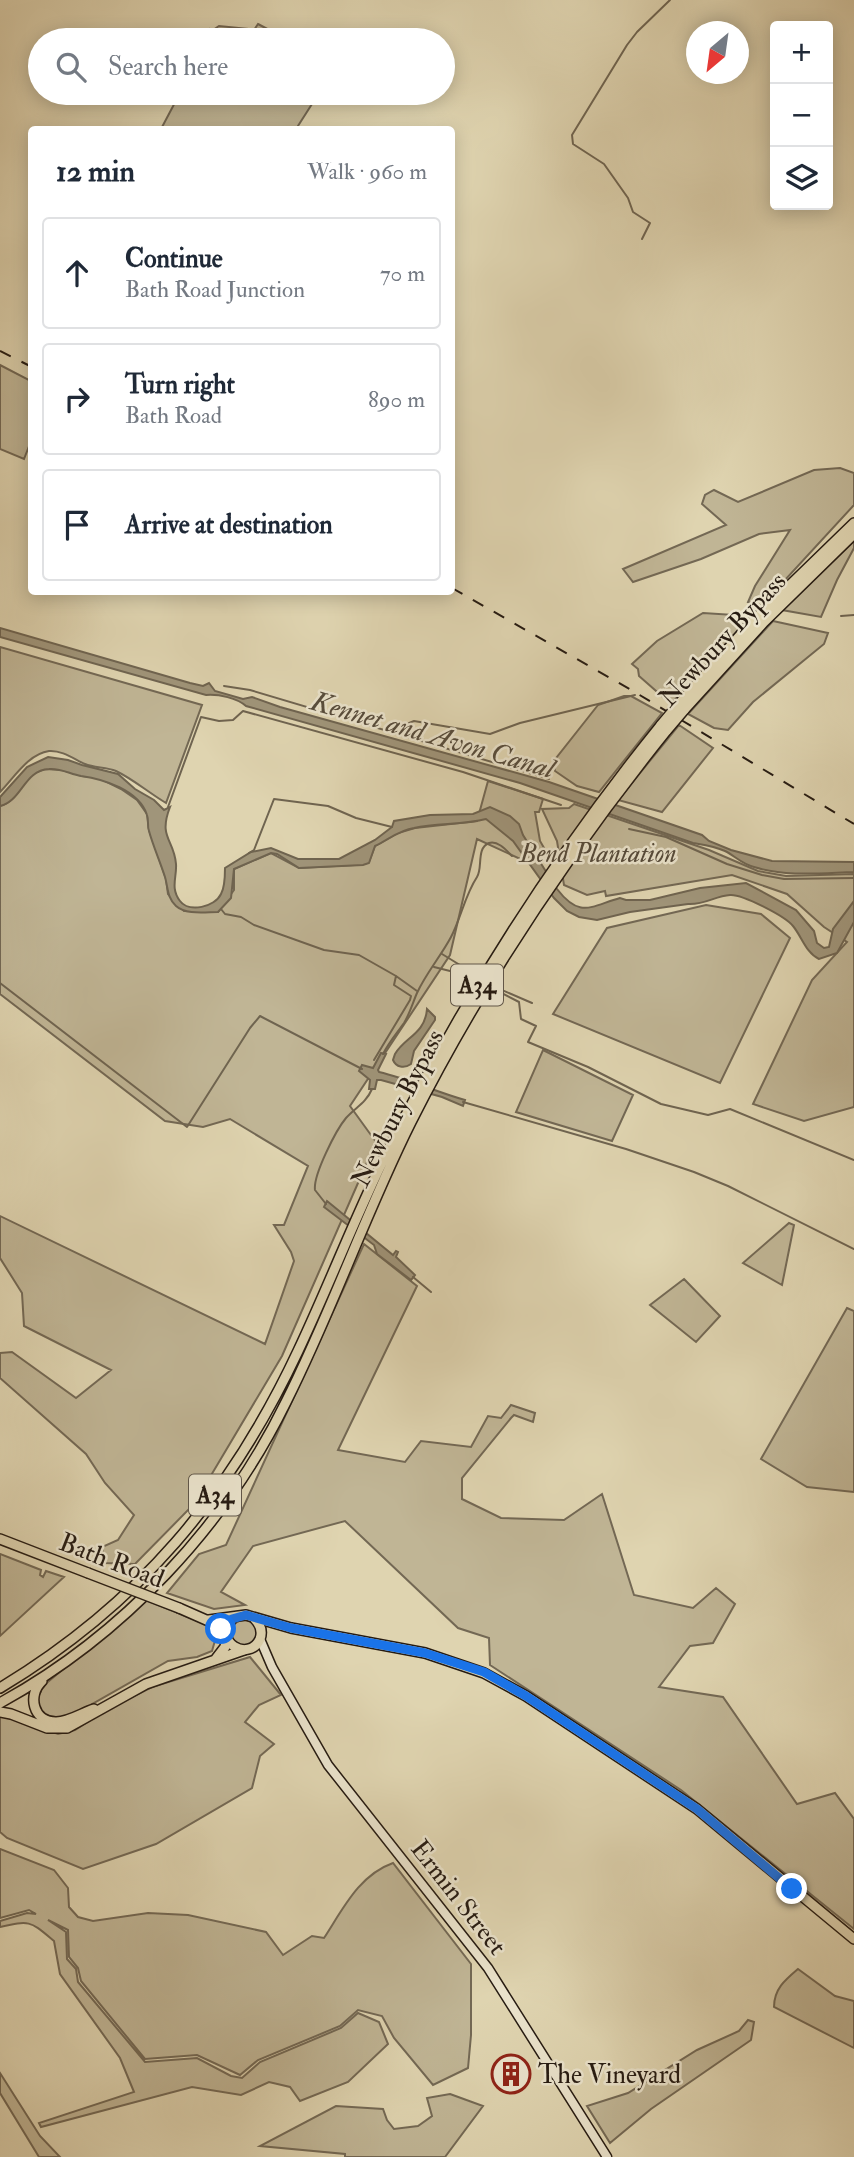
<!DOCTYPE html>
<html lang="en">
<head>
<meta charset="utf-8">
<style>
  :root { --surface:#fff; --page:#f2f2f3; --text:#1f2937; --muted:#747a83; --line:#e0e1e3 }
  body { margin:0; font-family:"IM FELL Double Pica",serif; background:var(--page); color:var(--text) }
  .controls { position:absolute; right:21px; top:21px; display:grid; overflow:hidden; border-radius:7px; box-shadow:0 4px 18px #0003 }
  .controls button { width:63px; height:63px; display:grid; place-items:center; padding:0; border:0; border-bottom:2px solid var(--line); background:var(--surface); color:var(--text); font:35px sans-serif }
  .compass { position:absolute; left:686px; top:21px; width:63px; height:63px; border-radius:50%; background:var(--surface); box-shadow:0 4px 18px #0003; rotate:209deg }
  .stop { position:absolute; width:21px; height:21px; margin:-16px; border:5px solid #1a73e8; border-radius:50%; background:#fff }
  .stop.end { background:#1a73e8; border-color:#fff; box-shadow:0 2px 7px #0008 }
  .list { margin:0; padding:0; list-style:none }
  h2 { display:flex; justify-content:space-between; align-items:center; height:91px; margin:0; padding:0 28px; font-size:30px }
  h2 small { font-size:23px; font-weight:400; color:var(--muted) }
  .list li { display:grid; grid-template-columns:46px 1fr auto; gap:21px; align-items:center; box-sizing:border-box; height:112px; margin:0 14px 14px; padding:0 14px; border:2px solid var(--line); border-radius:7px }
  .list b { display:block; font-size:26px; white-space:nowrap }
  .list p { margin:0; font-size:23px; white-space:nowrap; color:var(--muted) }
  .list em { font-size:23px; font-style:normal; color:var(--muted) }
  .icon { flex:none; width:38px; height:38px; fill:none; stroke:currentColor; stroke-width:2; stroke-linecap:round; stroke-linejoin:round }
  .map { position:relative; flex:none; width:854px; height:2157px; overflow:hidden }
  .search { position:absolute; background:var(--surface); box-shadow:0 4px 18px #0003; left:28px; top:28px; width:427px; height:77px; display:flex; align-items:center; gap:18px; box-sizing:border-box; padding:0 24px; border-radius:38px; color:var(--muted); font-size:26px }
  .panel { position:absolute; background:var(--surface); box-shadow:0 4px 18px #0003; left:28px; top:126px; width:427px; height:469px; border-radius:7px }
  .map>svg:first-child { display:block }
  .green { fill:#c0b595; stroke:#736854; stroke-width:2 }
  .water { fill:#a0957a; stroke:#6f6450; stroke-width:2 }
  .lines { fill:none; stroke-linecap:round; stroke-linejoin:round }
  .stream { stroke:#6f6450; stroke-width:2 }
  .secondary-casing { stroke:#261b12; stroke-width:11 }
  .primary-casing { stroke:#261b12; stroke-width:12 }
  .trunk-casing { stroke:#261b12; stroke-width:12 }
  .secondary { stroke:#eae3cc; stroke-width:8 }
  .primary { stroke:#dfd4b0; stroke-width:9 }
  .trunk { stroke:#dfd4b0; stroke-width:9 }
  .rail { stroke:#261b12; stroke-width:2; stroke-dasharray:12 12; stroke-linecap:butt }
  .primary-bridge-casing { stroke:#261b12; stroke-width:12; stroke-linecap:butt }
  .trunk-bridge-casing { stroke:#261b12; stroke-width:12; stroke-linecap:butt }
  .primary-bridge { stroke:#dfd4b0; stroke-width:9 }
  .trunk-bridge { stroke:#dfd4b0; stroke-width:9 }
  .route { stroke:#1a73e8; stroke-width:9 }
  .labels { text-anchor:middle; stroke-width:5; stroke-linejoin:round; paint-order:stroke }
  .shield { fill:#eae3cc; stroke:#61574a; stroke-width:2 }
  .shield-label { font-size:24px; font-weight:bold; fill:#261b12 }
  .street-label { font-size:26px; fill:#261b12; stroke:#eae3cc }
  .park-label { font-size:26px; font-style:italic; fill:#544939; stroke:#eae3cc }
  .poi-label { font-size:26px; fill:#261b12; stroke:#eae3cc; text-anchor:start }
  .water-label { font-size:28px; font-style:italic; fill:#574c3c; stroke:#eae3cc }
</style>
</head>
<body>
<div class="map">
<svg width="854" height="2157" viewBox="0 0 854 2157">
  <rect width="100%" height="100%" fill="#dfd4b0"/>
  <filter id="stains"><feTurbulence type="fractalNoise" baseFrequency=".00286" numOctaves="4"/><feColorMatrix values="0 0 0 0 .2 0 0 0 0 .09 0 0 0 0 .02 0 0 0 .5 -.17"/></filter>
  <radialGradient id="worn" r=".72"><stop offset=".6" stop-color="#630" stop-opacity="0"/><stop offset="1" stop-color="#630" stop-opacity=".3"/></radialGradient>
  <path class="green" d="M258 24 288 40H205L210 29 213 30 219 26 250 29 249 32 252 33Z
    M180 93H319L296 129H161Z
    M0 365 31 381V441L24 459 0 449Z
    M840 468 854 473V505L761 606 748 602 755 586 790 530 759 534 701 559 633 582 623 569 726 525 702 504 705 495 714 490 738 502 814 470Z
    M854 540V548L837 580 821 617 782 610Z
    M703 613 751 616 671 704 639 676 638 669 632 664 657 641Z
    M773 621 828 633 824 644 753 702 728 730 714 728 688 714Z
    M0 647 202 705 166 803C149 793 133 779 116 771 106 767 94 768 85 764 74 759 62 750 49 751 28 754 14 778 0 792Z
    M624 696H631L662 713 599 792 577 786 555 771 553 762 598 705Z
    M679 725 713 748 662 812 618 800Z
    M45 769 62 770 82 776 99 778 121 789 137 800 147 814 149 830 166 879 168 894 184 911 218 912 234 890V869L271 853 299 868 355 865 369 862 375 846 398 833 415 828 477 821 488 781 543 799 539 812H535L540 841 547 853 529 863 477 839 450 955 350 1106 376 1142 282 1356 194 1504 135 1564 104 1563 102 1547 118 1540 134 1515 105 1483 86 1454 0 1378V1353L12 1352 76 1398 111 1370 24 1326 22 1293 0 1258V1216L265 1344 294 1261 291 1252 274 1225H284L308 1166 230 1119 203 1127 165 1121 0 994V806C16 802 18 787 29 777 33 773 40 771 45 769Z
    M574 804 709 850 758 871 786 876 854 874V1107L804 1121 753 1104 812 980 847 942 824 927 787 894 732 875 606 896 605 891 587 895 564 885 557 841 542 809 569 808Z
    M706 905 761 914 790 938 720 1083 553 1014 607 928Z
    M543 1050 633 1095 612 1141 516 1112Z
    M789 1223 794 1225 782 1285 743 1263Z
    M364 1244 417 1286 338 1450 405 1462 421 1441 471 1447 488 1416 501 1418 511 1405 535 1413 533 1422 514 1415 511 1418 462 1478V1499L501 1518 564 1520 602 1494 634 1595 693 1608 716 1588 735 1604 713 1643 690 1646 659 1687 723 1697 797 1804 835 1793 854 1819V1929L681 1790 490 1665 489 1638 458 1628 345 1521 253 1546 221 1592 245 1605 214 1609 167 1593 199 1554 226 1545Z
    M684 1279 720 1316 696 1342 650 1305Z
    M847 1308 854 1311V1492L807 1487 761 1459Z
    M0 1554 41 1570 40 1575 43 1577 46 1571 64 1577 0 1636Z
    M146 1600 205 1624 215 1632 216 1637 212 1651 197 1657 168 1661 85 1708 59 1720 44 1716 36 1702 43 1686Z
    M231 1633a13 13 0 1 1 26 0a13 13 0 1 1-26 0Z
    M250 1657 281 1695 259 1705 245 1722 274 1744 260 1756 252 1788 156 1844 83 1869 7 1838 0 1832V1717L5 1715 58 1734 75 1730 106 1710 152 1687Z
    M0 1849 54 1870 68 1888 69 1907 78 1917 93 1921 148 1913 188 1915 266 1932 283 1955 312 1936 324 1938C343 1909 359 1875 393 1863L471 1964V2035L468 2068 433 2085 394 2038 382 2016 358 2010 340 2026 258 2060 240 2075 197 2055 145 2059 81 1981 78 1968 69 1957 68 1930 48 1920 66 1932 67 1959 76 1969 78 1982 145 2062 197 2058 231 2076 242 2078 260 2062 341 2028 358 2013 379 2022 388 2044 348 2082 300 2101 290 2087 269 2082 241 2095 192 2087 41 2127 39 2123 134 2092 120 2058 60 1974 54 1941C30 1921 31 1920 0 1927V1921L27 1913 36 1914 29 1910 0 1918Z
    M798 1969 835 1996 854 2001V2048L774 2007C774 1989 785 1980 798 1969Z
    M748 2020 754 2022 751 2040 651 2109 610 2143 587 2106 628 2093 697 2050 739 2031Z
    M0 2073 40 2136 60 2157H39L0 2093Z
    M450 2094 483 2106 445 2157H345V2154L260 2146 336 2106 383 2109 387 2120 394 2129 418 2126 432 2116 427 2098Z"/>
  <path class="water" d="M0 628 190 683 203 686 209 683 215 691 243 699 252 697 280 707 549 782 702 835 709 841 731 850 772 861 854 862V872C821 873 786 877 754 867 742 864 735 856 725 851 714 846 705 845 693 843L520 783 246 706C237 698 219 694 206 695L0 637Z
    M48 757 68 760 82 765 118 774 135 789 154 800 164 810 170 807C158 838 174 839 176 864 177 877 170 888 180 901 189 913 215 907 221 894 225 887 225 876 225 868L251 852 271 848 298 859H339L375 840 392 827 394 821 430 815 473 814 490 807 510 816 519 824 523 835 557 889C580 919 591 906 620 898L626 900H650L700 888 746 883 796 910 814 931 817 943 824 948 829 947 833 929 854 901V922L837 953 819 959C806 953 802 937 793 926 785 916 742 894 730 895 715 896 705 905 688 904L630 912 597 920 579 917 567 911 554 898 513 841 486 819C463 825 438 823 414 828 399 830 388 840 375 846L369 863 363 865 299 868 277 854 271 853 234 869 231 898 218 912C205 912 186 915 176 906 167 898 168 887 165 877 160 861 153 846 149 831 147 826 149 820 147 815 139 790 103 779 81 776 70 774 61 768 49 769 24 770 22 801 0 806V797L27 767Z
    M427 1009 435 1017V1020L414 1051 411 1064C404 1069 396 1067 393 1060L395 1054C405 1037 425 1034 427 1009Z
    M381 1053 386 1054 378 1070 379 1072C409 1079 436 1092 465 1100L463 1106 442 1097 381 1080H377L375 1089H369L370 1080 359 1071 362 1065 373 1068Z
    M327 1201 393 1255 396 1251 398 1252 396 1257 415 1275 411 1280 377 1254 374 1245 324 1207Z"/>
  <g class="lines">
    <path class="stream" d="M642 239 650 223 633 212 628 198 604 164 573 144 572 135 627 45 637 32 670 0
      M841 616 854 615
      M224 686 250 690 549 779
      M390 731 414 721 490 734 520 723 635 695
      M168 807 201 717 219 721 233 720 243 711 463 772 561 805
      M629 829 666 837 727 864 762 875 784 879 854 878
      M249 853 254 850 274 799 328 806 356 818 392 827
      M221 909 225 914 241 917 254 925 324 950 359 955 396 976 417 991
      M442 954 473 973
      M434 967 470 976
      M0 983 187 1127 250 1028 260 1016 362 1069
      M495 987 532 1003
      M494 989 519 1002 521 1019 536 1026 528 1042 588 1067 661 1104 708 1115 730 1109 854 1160
      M383 1054C389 1042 397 1033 404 1023 410 1013 413 1002 417 993 426 973 441 956 451 937 461 918 465 895 477 877 483 868 476 848 489 843 498 840 507 851 512 856
      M374 1060 410 1000 411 996 394 985 396 976
      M463 1102 626 1149 694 1172 728 1186 854 1249
      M326 1204 315 1190C313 1175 336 1130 346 1118 356 1107 366 1103 372 1089
      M413 1277 431 1292"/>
    <defs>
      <path id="secondary" d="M260 1639 272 1667 328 1765 488 1968 607 2157"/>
      <path id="primary" d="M0 1539 88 1573
        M179 1608 213 1623
        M233 1618C211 1642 249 1663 260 1639 263 1631 260 1624 254 1618
        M209 1620 246 1615 291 1628 425 1653 484 1673 526 1696 697 1809 854 1939"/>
      <path id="trunk" d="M677 706 752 622 854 523
        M684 710 764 622 854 534
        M215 1660 225 1647 227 1637
        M42 1681C27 1695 33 1722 56 1722 69 1722 82 1713 94 1709
        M0 1688C138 1605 230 1496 298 1351 333 1277 361 1201 399 1128 473 985 559 851 661 725
        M0 1703C122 1636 225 1527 286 1402 332 1311 365 1214 411 1122 482 981 569 852 667 730
        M0 1712 11 1714 47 1728H67L146 1684 244 1650"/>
    </defs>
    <use href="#secondary" class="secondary-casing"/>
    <use href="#primary" class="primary-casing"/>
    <use href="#trunk" class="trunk-casing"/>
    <use href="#secondary" class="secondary"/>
    <use href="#primary" class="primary"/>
    <use href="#trunk" class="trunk"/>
    <path class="rail" d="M0 351 32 367
      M452 588 633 691 854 824"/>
    <defs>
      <path id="primary-bridge" d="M88 1573 179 1608"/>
      <path id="trunk-bridge" d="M661 725 677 706
        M667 730 684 710"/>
    </defs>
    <use href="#primary-bridge" class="primary-bridge-casing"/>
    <use href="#trunk-bridge" class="trunk-bridge-casing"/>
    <use href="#primary-bridge" class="primary-bridge"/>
    <use href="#trunk-bridge" class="trunk-bridge"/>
  </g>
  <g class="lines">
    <path class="route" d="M221 1629 226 1634 227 1625 232 1619 246 1615 291 1628 425 1653 484 1672 526 1696 697 1809 792 1889"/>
  </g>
  <defs>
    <symbol id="building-ring" viewBox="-11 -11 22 22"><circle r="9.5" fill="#eae3cc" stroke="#8f2418" stroke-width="1.5"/><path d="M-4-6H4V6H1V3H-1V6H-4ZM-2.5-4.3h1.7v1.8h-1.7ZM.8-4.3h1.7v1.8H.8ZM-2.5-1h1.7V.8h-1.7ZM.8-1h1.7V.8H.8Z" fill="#8f2418"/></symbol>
  </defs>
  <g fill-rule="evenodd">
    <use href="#building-ring" x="489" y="2052" width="44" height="44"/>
  </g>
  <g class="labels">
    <g class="shield">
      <rect x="451" y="964.5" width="52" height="41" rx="5"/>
      <rect x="189" y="1474.5" width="52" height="41" rx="5"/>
    </g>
    <g class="shield-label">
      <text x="477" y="993">A34</text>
      <text x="215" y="1503">A34</text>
    </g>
    <g class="street-label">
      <text transform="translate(722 639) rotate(-47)" y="9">Newbury Bypass</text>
      <text transform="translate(397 1108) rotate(-63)" y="9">Newbury Bypass</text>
      <text transform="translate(112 1560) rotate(21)" y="9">Bath Road</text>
      <text transform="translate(459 1897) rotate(52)" y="9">Ermin Street</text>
    </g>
    <g class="park-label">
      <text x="598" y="862">Bend Plantation</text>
    </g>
    <g class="poi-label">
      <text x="538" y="2083">The Vineyard</text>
    </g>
    <g class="water-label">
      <text transform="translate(433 734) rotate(16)" y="10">Kennet and Avon Canal</text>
    </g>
  </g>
  <rect width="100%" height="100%" filter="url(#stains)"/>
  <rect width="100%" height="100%" fill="url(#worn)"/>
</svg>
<div class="controls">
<button>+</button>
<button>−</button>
<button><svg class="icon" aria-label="layers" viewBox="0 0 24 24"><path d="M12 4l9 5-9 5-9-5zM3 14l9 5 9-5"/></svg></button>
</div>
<svg class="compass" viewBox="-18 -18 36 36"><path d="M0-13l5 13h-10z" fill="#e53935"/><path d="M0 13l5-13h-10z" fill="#747a83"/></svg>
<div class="stop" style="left:221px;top:1629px"></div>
<div class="stop end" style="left:792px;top:1889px"></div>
<div class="search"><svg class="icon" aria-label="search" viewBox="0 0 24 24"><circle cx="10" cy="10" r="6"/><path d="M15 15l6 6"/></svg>Search here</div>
<section class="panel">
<h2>12 min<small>Walk · 960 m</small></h2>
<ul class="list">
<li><svg class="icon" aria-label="ahead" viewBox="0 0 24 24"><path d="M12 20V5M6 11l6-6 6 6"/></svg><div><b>Continue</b><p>Bath Road Junction</p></div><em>70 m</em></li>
<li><svg class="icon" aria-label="right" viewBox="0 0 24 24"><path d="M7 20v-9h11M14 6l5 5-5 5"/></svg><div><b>Turn right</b><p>Bath Road</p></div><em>890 m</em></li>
<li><svg class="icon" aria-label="arrive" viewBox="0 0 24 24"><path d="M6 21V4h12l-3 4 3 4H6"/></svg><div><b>Arrive at destination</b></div></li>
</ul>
</section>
</div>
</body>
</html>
